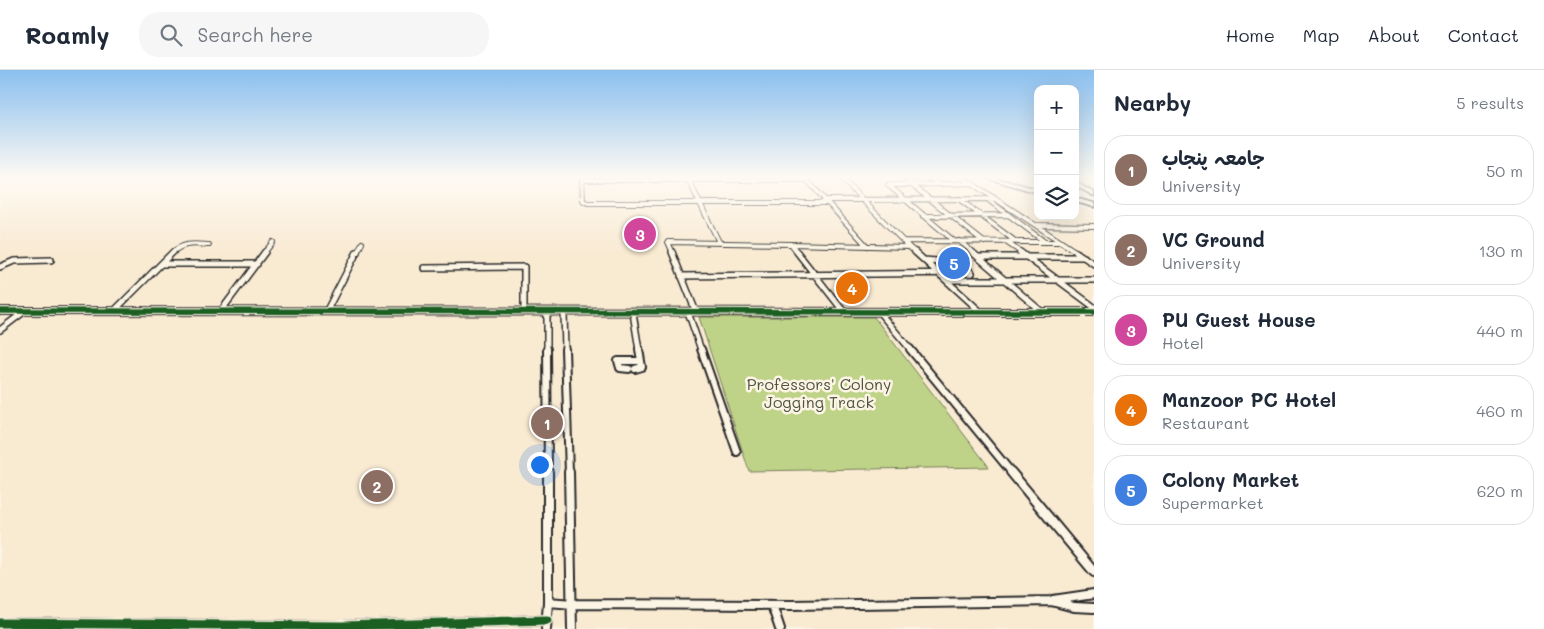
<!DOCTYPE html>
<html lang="en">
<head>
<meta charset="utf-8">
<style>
  :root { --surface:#fff; --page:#f6f6f7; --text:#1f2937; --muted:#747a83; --line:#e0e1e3; --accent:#0f766e }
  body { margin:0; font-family:Mali,"Playpen Sans Arabic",sans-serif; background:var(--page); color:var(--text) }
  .controls { position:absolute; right:15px; top:15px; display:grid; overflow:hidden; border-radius:10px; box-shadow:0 5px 20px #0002 }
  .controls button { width:45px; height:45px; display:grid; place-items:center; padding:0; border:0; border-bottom:1px solid var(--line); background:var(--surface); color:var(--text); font:25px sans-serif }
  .you { position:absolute; left:539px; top:394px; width:18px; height:18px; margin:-12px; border:4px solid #fff; border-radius:50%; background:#1a73e8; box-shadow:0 0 0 8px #1a73e833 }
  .badge { display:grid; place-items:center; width:32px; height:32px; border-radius:50%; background:var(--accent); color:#fff; font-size:16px; font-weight:700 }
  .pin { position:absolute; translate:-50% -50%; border:2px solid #fff; box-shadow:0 1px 5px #0006 }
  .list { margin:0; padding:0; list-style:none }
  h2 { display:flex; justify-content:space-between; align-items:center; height:65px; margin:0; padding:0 20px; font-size:21px }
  h2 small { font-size:16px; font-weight:400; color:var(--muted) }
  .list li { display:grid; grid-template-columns:32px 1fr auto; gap:15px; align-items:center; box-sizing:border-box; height:70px; margin:0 10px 10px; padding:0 10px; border:1px solid var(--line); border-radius:20px }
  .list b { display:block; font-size:19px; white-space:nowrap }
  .list p { margin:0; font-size:16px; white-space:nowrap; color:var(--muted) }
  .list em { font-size:16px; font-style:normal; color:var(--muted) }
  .icon { flex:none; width:28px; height:28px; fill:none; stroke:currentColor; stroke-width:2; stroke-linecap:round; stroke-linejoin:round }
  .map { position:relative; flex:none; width:1094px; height:559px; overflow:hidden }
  header { display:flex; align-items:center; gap:30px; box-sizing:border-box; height:70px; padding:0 25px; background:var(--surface); border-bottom:1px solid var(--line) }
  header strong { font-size:24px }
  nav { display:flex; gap:28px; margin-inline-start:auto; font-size:18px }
  .search { width:350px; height:45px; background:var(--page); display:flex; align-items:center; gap:12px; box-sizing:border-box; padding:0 18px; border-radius:20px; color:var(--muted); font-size:19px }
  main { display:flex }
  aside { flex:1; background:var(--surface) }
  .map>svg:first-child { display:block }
  .built { fill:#f9ead2 }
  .green { fill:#bfd388; stroke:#757f5a }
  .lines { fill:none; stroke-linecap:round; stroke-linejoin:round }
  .minor-far3-casing { stroke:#2b2b2b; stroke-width:6 }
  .minor-far2-casing { stroke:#2b2b2b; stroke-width:8 }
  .minor-far1-casing { stroke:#2b2b2b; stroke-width:10 }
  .minor-casing { stroke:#2b2b2b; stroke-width:12 }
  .tertiary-casing { stroke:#2b2b2b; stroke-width:10 }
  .secondary-casing { stroke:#2b2b2b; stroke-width:3 }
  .minor-far3 { stroke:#fcf5e5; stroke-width:4 }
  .minor-far2 { stroke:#fcf5e5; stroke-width:5 }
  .minor-far1 { stroke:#fcf5e5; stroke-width:6 }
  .minor { stroke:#fcf5e5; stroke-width:8 }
  .tertiary { stroke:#fcf5e5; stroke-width:7 }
  .secondary { fill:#fcf5e5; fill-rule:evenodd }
  .cycleway-far1-casing { stroke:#fcf5e5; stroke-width:8 }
  .cycleway-casing { stroke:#fcf5e5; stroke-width:12 }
  .cycleway-far1 { stroke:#1b5e20; stroke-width:5.5 }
  .cycleway { stroke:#1b5e20; stroke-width:9 }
  .labels { text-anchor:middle; stroke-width:5; stroke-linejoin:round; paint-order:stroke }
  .park-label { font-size:16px; fill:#505542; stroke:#fcf5e5 }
</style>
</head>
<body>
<header>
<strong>Roamly</strong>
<div class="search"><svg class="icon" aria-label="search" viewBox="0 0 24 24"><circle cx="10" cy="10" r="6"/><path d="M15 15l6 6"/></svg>Search here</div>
<nav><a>Home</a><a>Map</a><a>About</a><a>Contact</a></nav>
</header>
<main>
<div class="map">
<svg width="1094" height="559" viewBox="0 0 1094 559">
  <rect width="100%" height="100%" fill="#fcf5e5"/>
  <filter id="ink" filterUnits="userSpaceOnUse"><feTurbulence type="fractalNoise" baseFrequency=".02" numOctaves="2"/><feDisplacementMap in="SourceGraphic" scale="10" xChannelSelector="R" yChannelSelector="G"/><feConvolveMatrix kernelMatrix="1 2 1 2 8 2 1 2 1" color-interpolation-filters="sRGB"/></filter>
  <g filter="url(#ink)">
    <path class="built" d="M0 107H975L1038 125V146H1075V136L1094 141V559H0Z"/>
    <path class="green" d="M699 247H874L989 397 749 401Z"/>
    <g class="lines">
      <defs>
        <path id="minor-far3" d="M582 107 583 131 588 133H826
          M903 107 913 114
          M927 107 938 113
          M962 107 1078 183
          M805 108 867 176
          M688 109 719 172
          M582 110H806
          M971 113 912 115 984 172
          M912 115H888L954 171
          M959 129 1015 171
          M987 129 1045 172
          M824 130 994 129
          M923 146 1009 145
          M1036 155 1094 156
          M904 171 1059 172
          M959 171 974 183
          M1006 172 1022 183
          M909 177 916 183
          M172 183C183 172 194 174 209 175
          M264 183 273 172
          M357 183 362 173
          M673 183 668 172 791 174
          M798 183 791 174 909 177 840 107"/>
        <path id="minor-far2" d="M672 182 696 242
          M797 182 844 242
          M915 182 981 242
          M972 182 1042 242
          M1020 182 1094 237
          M1076 182 1094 194
          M978 187H1084
          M924 190 961 193 972 203
          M163 194H257
          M0 197 14 191 51 190
          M424 198 524 197V242
          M681 206 972 203
          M946 210H1094
          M327 240 357 182
          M114 241 173 182
          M221 241 265 182
          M688 242 701 280
          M879 242 911 280
          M547 243V280
          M564 243 565 280
          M633 243 639 280
          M0 260 25 241"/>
        <path id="minor-far1" d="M547 279 548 403
          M565 279 569 403
          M701 279 737 382
          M910 279 1012 403
          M629 299 620 298 618 291H640
          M635 299 642 297 639 279"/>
        <path id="minor" d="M569 402 572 559
          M1011 402 1094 502
          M1053 530 1094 524
          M548 532 573 534 791 535 1051 531 1074 537 1094 538
          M772 535 780 559
          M0 553 342 556 547 550
          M546 559 548 532V402"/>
        <path id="tertiary" d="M0 241 1094 242"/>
        <path id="secondary" d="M983 107H991L1038 119V123Z
          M1075 112 1094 122V126L1075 116Z
          M1075 128 1094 133V137L1075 132Z"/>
      </defs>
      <use href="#minor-far3" class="minor-far3-casing"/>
      <use href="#minor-far2" class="minor-far2-casing"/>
      <use href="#minor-far1" class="minor-far1-casing"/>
      <use href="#minor" class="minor-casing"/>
      <use href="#tertiary" class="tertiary-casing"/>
      <use href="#secondary" class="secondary-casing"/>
      <use href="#minor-far3" class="minor-far3"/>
      <use href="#minor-far2" class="minor-far2"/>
      <use href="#minor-far1" class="minor-far1"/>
      <use href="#minor" class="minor"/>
      <use href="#tertiary" class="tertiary"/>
      <use href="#secondary" class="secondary"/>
      <defs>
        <path id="cycleway-far1" d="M0 241 1094 242"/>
        <path id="cycleway" d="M0 553 342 556 547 550"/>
      </defs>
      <use href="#cycleway-far1" class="cycleway-far1-casing"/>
      <use href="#cycleway" class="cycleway-casing"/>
      <use href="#cycleway-far1" class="cycleway-far1"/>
      <use href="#cycleway" class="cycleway"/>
    </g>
  </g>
  <linearGradient id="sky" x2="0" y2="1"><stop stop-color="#8abfef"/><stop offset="0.58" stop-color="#fefaf3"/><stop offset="1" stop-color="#fefaf3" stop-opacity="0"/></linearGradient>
  <rect width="1094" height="185" fill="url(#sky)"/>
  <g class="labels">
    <g class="park-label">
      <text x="819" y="320">Professors' Colony<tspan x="819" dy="18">Jogging Track</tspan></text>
    </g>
  </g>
</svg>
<div class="controls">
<button>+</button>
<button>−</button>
<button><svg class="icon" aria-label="layers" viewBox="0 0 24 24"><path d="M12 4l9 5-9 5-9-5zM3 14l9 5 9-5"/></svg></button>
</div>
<div class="you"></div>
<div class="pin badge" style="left:547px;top:353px;background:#8d6e63">1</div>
<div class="pin badge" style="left:377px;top:416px;background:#8d6e63">2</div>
<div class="pin badge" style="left:640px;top:164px;background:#d1479c">3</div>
<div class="pin badge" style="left:852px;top:218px;background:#e8710a">4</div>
<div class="pin badge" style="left:954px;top:193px;background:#3f7fe0">5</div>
</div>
<aside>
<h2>Nearby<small>5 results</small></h2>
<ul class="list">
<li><span class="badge" style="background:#8d6e63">1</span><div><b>جامعہ پنجاب</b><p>University</p></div><em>50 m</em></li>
<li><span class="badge" style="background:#8d6e63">2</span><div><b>VC Ground</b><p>University</p></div><em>130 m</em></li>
<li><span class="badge" style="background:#d1479c">3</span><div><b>PU Guest House</b><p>Hotel</p></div><em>440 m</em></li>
<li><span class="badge" style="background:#e8710a">4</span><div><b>Manzoor PC Hotel</b><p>Restaurant</p></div><em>460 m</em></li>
<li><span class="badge" style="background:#3f7fe0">5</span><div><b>Colony Market</b><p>Supermarket</p></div><em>620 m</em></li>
</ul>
</aside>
</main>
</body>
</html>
